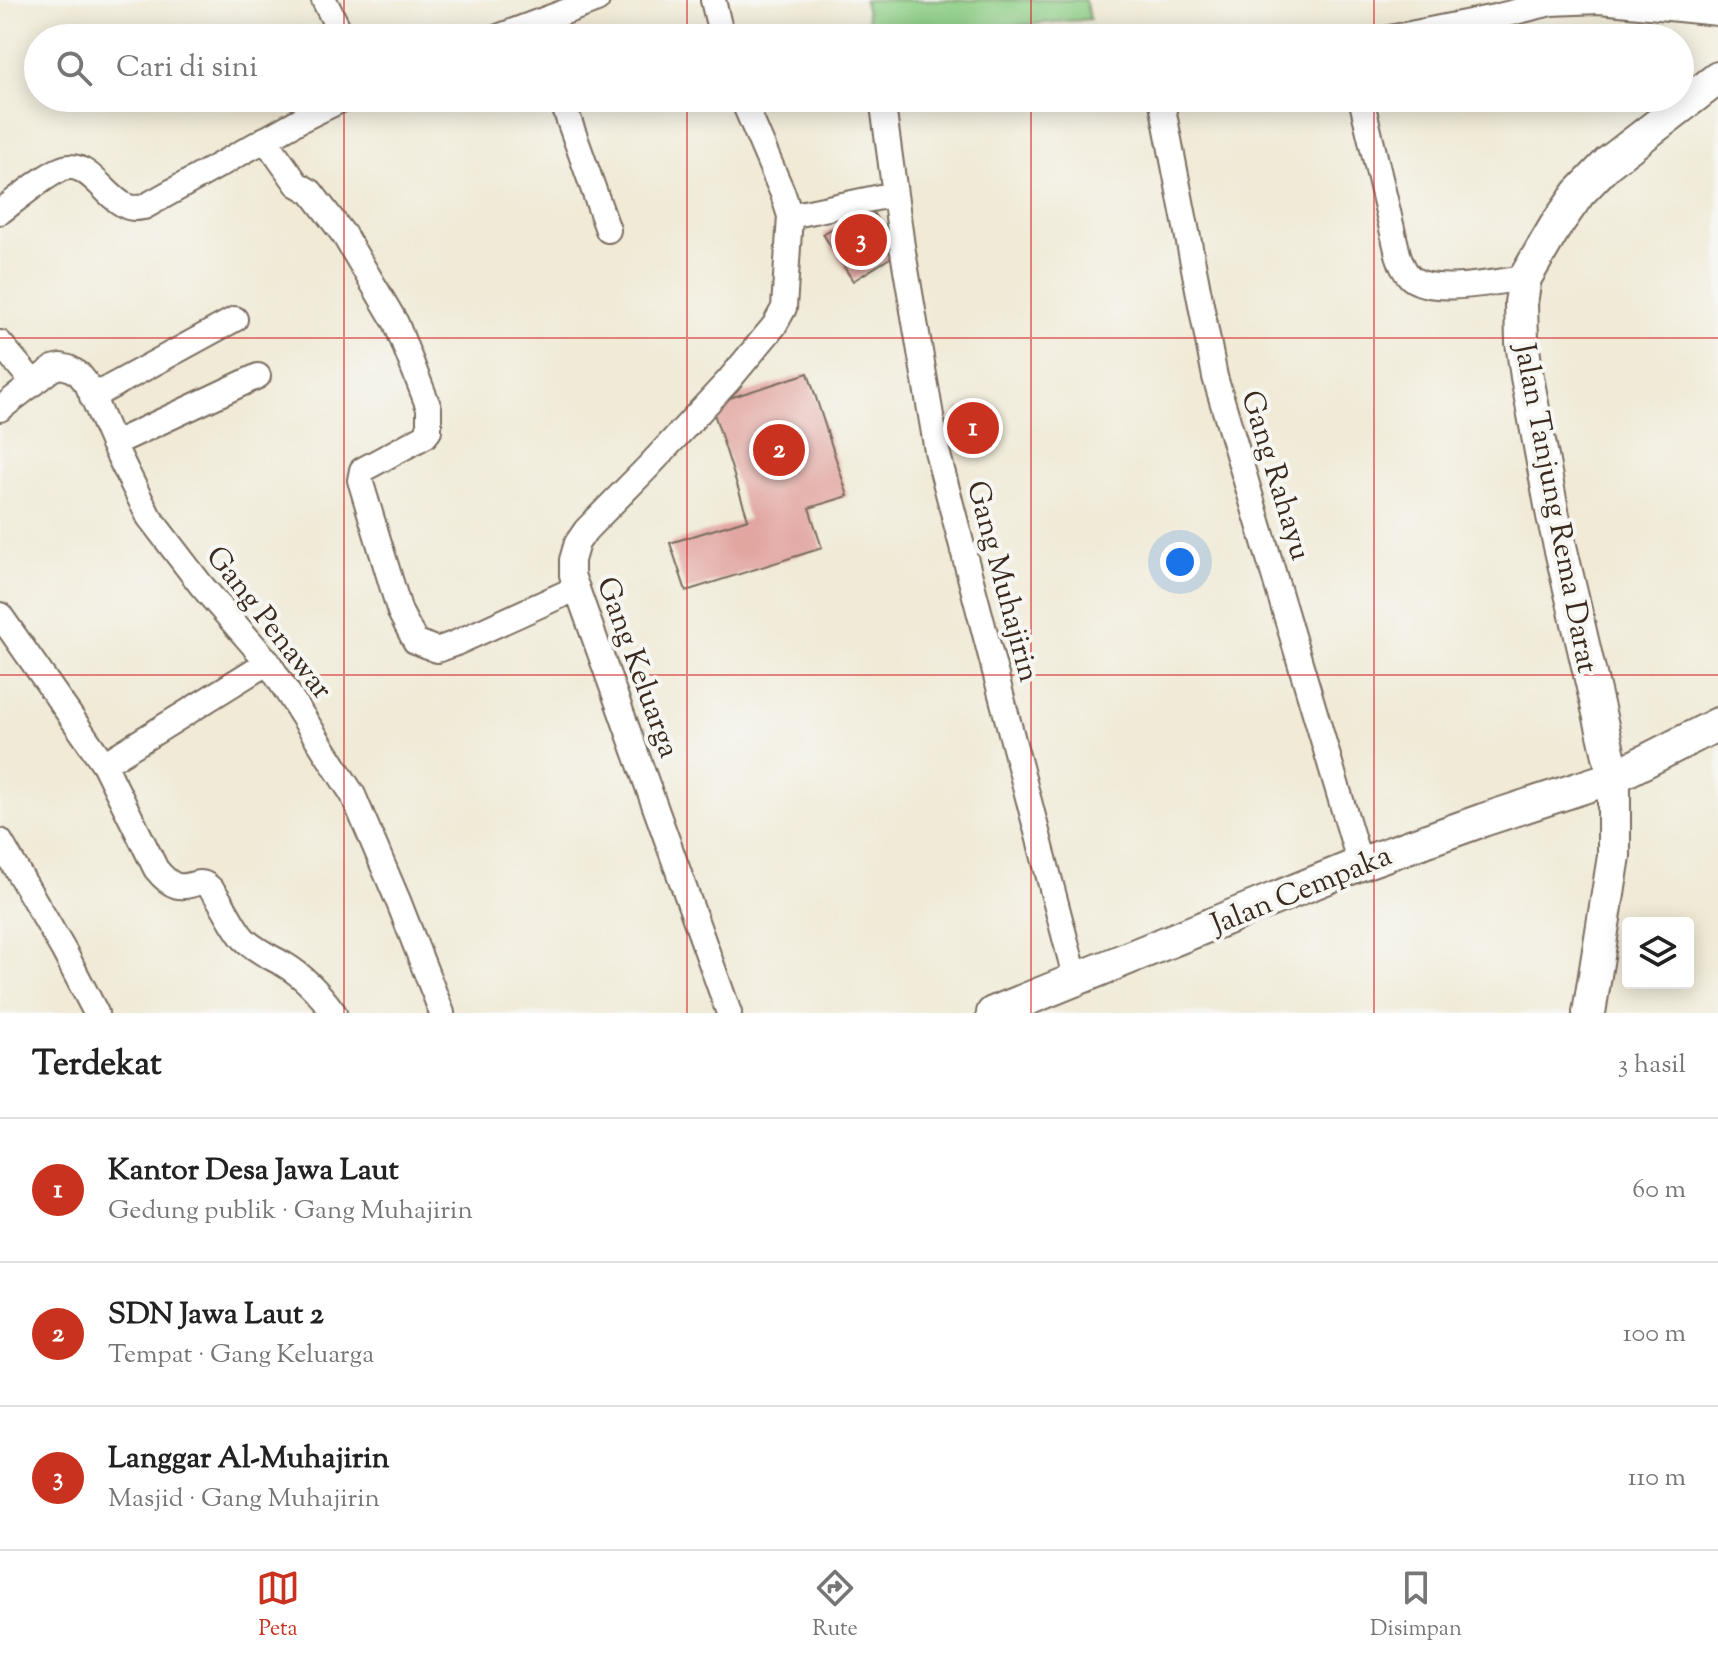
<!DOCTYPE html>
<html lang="id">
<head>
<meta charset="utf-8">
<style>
  :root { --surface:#fff; --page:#f6f6f6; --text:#222; --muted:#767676; --line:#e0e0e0; --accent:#c8321e }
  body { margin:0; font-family:"Sorts Mill Goudy",serif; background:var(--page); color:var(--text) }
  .controls { position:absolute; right:24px; bottom:24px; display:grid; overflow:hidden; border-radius:8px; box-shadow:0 4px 20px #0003 }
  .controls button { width:72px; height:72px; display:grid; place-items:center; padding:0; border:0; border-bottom:2px solid var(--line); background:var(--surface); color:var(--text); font:40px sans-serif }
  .you { position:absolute; left:1180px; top:562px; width:28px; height:28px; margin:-20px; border:6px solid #fff; border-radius:50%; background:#1a73e8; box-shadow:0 0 0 12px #1a73e833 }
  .badge { display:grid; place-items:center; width:52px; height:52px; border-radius:50%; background:var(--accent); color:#fff; font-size:26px; font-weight:700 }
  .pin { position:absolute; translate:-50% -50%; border:4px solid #fff; box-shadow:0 2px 8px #0006 }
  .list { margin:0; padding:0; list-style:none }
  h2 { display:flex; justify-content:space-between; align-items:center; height:104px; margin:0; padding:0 32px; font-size:34px }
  h2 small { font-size:26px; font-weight:400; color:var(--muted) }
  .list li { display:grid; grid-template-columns:52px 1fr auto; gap:24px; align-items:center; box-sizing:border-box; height:144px; padding:0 32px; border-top:2px solid var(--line) }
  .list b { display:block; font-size:30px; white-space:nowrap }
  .list p { margin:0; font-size:26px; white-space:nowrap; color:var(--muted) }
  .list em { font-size:26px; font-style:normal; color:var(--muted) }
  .icon { flex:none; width:44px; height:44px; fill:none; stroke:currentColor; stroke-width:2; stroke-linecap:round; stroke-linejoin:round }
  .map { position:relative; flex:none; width:1718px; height:1013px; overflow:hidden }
  .search { position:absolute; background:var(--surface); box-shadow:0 4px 20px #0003; left:24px; right:24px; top:24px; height:88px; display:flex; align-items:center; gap:20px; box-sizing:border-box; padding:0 28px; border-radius:44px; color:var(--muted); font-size:30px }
  .sheet { height:536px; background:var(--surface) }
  nav { display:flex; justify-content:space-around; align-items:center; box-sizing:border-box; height:112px; border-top:2px solid var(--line); background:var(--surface); font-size:22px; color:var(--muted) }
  nav a { display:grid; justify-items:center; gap:4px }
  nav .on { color:var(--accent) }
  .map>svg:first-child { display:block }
  .green { fill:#8dce85; stroke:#647c52; stroke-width:2 }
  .building { fill:#e2a6a1 }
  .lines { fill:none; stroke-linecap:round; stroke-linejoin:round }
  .minor-casing { stroke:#7a6d5e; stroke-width:28 }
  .tertiary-casing { stroke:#7a6d5e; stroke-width:36 }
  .minor { stroke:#fff; stroke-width:24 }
  .tertiary { stroke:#fff; stroke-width:32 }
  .grid { fill:none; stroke:#d62828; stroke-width:2; stroke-opacity:0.55 }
  .labels { text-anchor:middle; stroke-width:8; stroke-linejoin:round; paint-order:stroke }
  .street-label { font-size:30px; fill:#3b2a1e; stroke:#f6f6f2 }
</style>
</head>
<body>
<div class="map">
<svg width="1718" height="1013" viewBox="0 0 1718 1013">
  <rect width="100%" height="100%" fill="#f6f6f2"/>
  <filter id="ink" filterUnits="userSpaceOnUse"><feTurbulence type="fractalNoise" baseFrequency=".0125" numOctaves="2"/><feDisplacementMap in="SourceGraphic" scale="16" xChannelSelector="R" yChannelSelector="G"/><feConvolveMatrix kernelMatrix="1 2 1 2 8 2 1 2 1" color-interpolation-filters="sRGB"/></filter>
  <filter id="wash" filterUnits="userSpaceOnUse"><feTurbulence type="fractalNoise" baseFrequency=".006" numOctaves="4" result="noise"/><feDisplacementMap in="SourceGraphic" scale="32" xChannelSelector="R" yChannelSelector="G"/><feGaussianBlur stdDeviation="1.8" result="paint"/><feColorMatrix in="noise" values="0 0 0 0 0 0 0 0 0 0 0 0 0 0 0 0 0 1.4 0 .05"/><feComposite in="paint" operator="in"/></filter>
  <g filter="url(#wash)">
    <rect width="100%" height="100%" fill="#f0ead6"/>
    <path class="green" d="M864 0H1085L1090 19 872 38Z"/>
    <g id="blocks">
      <path class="building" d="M869 206 898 253 853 281 823 234Z
        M808 373 848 496 809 508 822 548 686 591 670 543 748 519 711 404Z
        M985 404 991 442 963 446 962 436 958 437 955 419H958L957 409Z"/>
    </g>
  </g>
  <g filter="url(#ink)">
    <use href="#blocks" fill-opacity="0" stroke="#7a6d5e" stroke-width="2"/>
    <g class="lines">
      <defs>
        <path id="minor" d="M324 0 343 38
          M713 0 722 38
          M495 38 597 0
          M1390 38 1495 17 1551 3 1600 1 1718 13
          M561 98 608 230
          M742 98 783 194 790 216 895 194
          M882 98 902 246 937 451 1076 980
          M1161 98 1215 377 1360 864
          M1361 98 1398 254C1401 263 1403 270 1410 277 1431 296 1498 281 1525 278
          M265 139 297 184 311 192 344 235 396 323 429 408V431L425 436 362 470 360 480 400 612 415 641 437 650 456 643 577 588
          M0 212C15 201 53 168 69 167 90 165 107 198 126 206 132 209 138 208 144 207L300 120 345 98
          M0 343 33 382
          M92 397 235 319
          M0 409 53 368 61 366 69 368 79 374 87 384 113 444 149 517 201 585 268 662 353 795 399 903 442 1013
          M113 444 258 376
          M0 615 104 764 156 869C184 904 193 873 209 887 221 897 231 925 244 939 256 951 271 957 285 965 305 977 321 995 334 1013
          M104 764 268 662
          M0 841 64 951 96 1013
          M729 1013 572 575V560L577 543 586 530 647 468 729 380 774 326 784 308 790 216"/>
        <path id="tertiary" d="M993 1013 1360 864 1483 820 1614 777 1718 724
          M1589 1013 1614 856V777L1553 516 1527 377 1522 342 1521 303 1525 278 1555 227 1579 193 1608 163 1718 78"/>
      </defs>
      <use href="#minor" class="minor-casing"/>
      <use href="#tertiary" class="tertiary-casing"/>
      <use href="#minor" class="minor"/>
      <use href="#tertiary" class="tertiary"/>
    </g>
  </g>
  <path class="grid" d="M344 0V38M687 0V38M1031 0V38M1374 0V38M344 98V1013M687 98V1013M1031 98V1013M1374 98V1013M0 338H1718M0 675H1718"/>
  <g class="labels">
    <g class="street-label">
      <text transform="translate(1277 475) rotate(73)" y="10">Gang Rahayu</text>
      <text transform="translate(1557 508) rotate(79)" y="10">Jalan Tanjung Rema Darat</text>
      <text transform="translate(1004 581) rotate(75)" y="10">Gang Muhajirin</text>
      <text transform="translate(270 622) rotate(52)" y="10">Gang Penawar</text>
      <text transform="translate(639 667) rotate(70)" y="10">Gang Keluarga</text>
      <text transform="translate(1301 889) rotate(-22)" y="10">Jalan Cempaka</text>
    </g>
  </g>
</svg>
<div class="controls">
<button><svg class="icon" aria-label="layers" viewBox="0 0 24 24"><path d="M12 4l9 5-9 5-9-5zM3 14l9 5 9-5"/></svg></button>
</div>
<div class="you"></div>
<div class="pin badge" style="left:973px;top:428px">1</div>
<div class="pin badge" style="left:779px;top:450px">2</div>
<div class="pin badge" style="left:861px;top:240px">3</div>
<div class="search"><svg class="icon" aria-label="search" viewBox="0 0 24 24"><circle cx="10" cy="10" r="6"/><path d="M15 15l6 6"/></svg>Cari di sini</div>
</div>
<section class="sheet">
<h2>Terdekat<small>3 hasil</small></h2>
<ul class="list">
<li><span class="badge">1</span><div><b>Kantor Desa Jawa Laut</b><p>Gedung publik · Gang Muhajirin</p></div><em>60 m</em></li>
<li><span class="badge">2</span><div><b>SDN Jawa Laut 2</b><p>Tempat · Gang Keluarga</p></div><em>100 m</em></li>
<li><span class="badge">3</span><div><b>Langgar Al-Muhajirin</b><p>Masjid · Gang Muhajirin</p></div><em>110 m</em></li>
</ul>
</section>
<nav>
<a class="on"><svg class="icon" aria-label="map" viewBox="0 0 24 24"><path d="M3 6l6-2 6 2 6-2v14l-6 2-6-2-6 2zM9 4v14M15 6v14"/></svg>Peta</a>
<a><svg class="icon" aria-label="directions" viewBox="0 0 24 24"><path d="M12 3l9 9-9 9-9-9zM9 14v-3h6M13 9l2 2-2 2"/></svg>Rute</a>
<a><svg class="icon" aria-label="saved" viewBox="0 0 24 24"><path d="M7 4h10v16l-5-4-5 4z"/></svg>Disimpan</a>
</nav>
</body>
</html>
